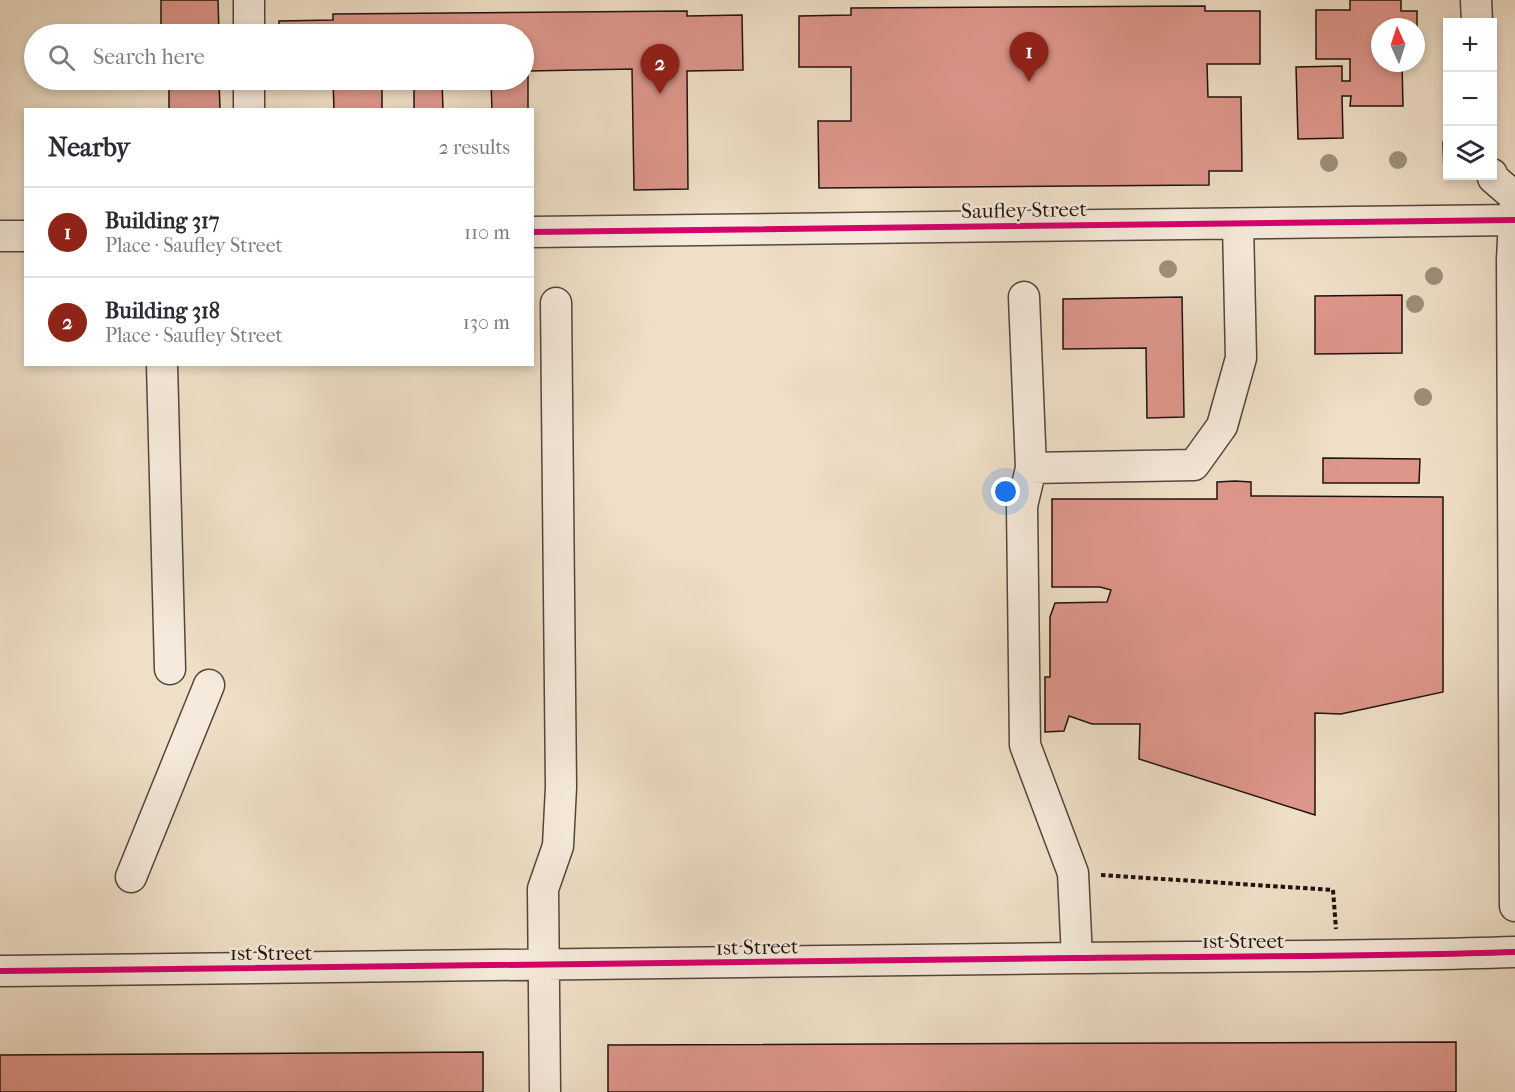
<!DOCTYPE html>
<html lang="en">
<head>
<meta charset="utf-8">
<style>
  :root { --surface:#fff; --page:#f2f2f3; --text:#2b2b33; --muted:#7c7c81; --line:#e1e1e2; --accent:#8f2418 }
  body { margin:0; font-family:"IM FELL French Canon",serif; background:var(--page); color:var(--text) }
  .controls { position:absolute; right:18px; top:18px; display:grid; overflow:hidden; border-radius:0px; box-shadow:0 3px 9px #0003 }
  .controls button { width:54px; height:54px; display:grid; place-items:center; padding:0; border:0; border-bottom:2px solid var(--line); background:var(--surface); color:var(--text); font:30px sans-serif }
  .compass { position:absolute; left:1371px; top:18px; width:54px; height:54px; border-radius:50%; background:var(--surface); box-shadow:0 3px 9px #0003; rotate:357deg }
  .you { position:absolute; left:1006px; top:492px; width:21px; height:21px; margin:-15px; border:4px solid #fff; border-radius:50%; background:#1a73e8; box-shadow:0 0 0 9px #1a73e833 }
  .badge { display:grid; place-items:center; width:39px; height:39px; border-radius:50%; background:var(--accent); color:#fff; font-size:20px; font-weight:700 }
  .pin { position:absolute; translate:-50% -50px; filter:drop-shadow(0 2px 3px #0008) }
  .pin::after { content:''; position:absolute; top:32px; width:21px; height:18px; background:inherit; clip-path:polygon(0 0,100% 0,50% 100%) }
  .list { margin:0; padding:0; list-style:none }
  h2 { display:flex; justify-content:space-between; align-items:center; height:78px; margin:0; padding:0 24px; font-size:26px }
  h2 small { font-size:20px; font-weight:400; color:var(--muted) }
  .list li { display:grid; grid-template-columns:39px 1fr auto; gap:18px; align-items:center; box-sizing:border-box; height:90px; padding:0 24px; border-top:2px solid var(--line) }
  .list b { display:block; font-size:22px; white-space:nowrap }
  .list p { margin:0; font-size:20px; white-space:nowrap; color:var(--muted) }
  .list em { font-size:20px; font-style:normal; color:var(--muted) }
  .icon { flex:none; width:33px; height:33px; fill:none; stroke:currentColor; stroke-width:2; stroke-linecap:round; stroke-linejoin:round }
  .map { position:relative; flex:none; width:1515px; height:1092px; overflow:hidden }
  .search { position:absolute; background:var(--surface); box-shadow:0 3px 9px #0003; left:24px; top:24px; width:510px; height:66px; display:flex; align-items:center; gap:15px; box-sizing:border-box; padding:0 21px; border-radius:33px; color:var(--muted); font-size:22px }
  .panel { position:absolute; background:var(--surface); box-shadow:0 3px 9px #0003; left:24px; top:108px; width:510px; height:258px; border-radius:0px }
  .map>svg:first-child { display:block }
  .building { fill:#de968b; stroke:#1f130e; stroke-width:1.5 }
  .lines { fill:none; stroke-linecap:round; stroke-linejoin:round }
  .minor-casing { stroke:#53463c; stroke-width:33 }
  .path { stroke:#1f130e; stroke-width:4; stroke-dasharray:4.5 3; stroke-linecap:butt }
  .minor { stroke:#f5eadb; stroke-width:30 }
  .cycleway-casing { stroke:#f5eadb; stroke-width:10 }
  .cycleway { stroke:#d6006c; stroke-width:6 }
  .tree { fill:#9c907b }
  .labels { text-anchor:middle; stroke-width:5; stroke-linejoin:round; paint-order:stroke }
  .street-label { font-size:21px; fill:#1f130e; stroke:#f5eadb }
</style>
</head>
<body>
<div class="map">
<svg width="1515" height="1092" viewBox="0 0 1515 1092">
  <rect width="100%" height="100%" fill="#efdfc7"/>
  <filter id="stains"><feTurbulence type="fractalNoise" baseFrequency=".00333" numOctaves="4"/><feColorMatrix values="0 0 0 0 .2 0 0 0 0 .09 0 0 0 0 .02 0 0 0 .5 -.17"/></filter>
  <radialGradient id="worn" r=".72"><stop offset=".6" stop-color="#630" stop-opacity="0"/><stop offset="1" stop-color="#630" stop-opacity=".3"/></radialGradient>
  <path class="building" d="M161 0H218L219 34H161Z
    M1350 0H1401V11H1417V61L1416 27H1380V63H1402L1403 106H1350L1351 96H1342L1343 138 1298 139 1296 67 1342 66V81H1350V59H1316V10H1350Z
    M1205 6V11H1260V64H1207L1208 97H1241L1242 171H1209V185L819 188 818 121H851V67H799V16L851 15V8Z
    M687 11V16L742 15 743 70 687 71 688 189 634 190 632 69 528 71V110H492L491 80H524V34H279V21L333 20V14Z
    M169 80H219L220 110H169Z
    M333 80H382V110H334Z
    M414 80H442L443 110H414Z
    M1448 141V175H1444L1443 142Z
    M1402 295V353L1315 354V296Z
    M1182 297 1184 417 1147 418 1146 348 1063 349V299Z
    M1323 458 1420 459 1419 483H1323Z
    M1235 481 1251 482V496L1443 497V692L1341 714 1315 713V815L1139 759 1140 724H1092L1069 716 1064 731 1045 732V677H1050V617L1055 603 1107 602 1111 590 1100 587H1052V499H1217V482Z
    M1456 1042V1092H608V1045Z
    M483 1052V1092H0V1055Z"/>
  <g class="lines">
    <defs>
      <path id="minor" d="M249 0V34
        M1476 0 1477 22
        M249 80V110
        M1492 174 1493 178 1515 197
        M1515 203 1512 259 1515 906
        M532 232 1515 220
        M0 236H26
        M1024 297 1031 468 1022 506 1025 745 1073 873 1077 958
        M162 364 170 669
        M1031 468 1194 465 1222 426 1241 358 1238 224
        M131 877 209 685
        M0 971C358 968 716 962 1073 958 1221 956 1368 957 1515 952
        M545 1092 543 889 558 846 561 787 556 303"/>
    </defs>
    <use href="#minor" class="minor-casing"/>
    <path class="path" d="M1101 875 1333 890 1336 929"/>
    <use href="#minor" class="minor"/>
    <defs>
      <path id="cycleway" d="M532 232 1515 220
        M0 971C358 968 716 962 1073 958 1221 956 1368 957 1515 952"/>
    </defs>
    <use href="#cycleway" class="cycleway-casing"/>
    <use href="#cycleway" class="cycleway"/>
  </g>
  <g class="tree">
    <circle cx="1398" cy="160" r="9"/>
    <circle cx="1329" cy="163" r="9"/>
    <circle cx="1168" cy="269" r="9"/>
    <circle cx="1434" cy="276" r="9"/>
    <circle cx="1415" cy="304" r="9"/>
    <circle cx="1423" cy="397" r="9"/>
  </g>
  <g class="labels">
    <g class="street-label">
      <text transform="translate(1024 210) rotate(-1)" y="7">Saufley Street</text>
      <text x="1243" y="948">1st Street</text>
      <text transform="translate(757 947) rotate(-1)" y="7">1st Street</text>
      <text x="271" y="960">1st Street</text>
    </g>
  </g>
  <rect width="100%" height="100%" filter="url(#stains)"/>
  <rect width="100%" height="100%" fill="url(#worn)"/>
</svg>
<div class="controls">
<button>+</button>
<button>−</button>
<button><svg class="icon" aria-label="layers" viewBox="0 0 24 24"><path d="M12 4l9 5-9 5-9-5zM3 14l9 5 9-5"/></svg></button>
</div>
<svg class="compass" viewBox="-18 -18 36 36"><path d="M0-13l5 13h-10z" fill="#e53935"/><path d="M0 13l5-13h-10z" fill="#7c7c81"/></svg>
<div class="you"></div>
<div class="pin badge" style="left:1029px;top:82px">1</div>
<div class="pin badge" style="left:660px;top:94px">2</div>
<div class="search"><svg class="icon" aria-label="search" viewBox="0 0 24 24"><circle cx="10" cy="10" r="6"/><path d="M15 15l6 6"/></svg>Search here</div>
<section class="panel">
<h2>Nearby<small>2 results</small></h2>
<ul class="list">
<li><span class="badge">1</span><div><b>Building 317</b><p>Place · Saufley Street</p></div><em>110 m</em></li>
<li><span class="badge">2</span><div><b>Building 318</b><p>Place · Saufley Street</p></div><em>130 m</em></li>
</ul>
</section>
</div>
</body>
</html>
